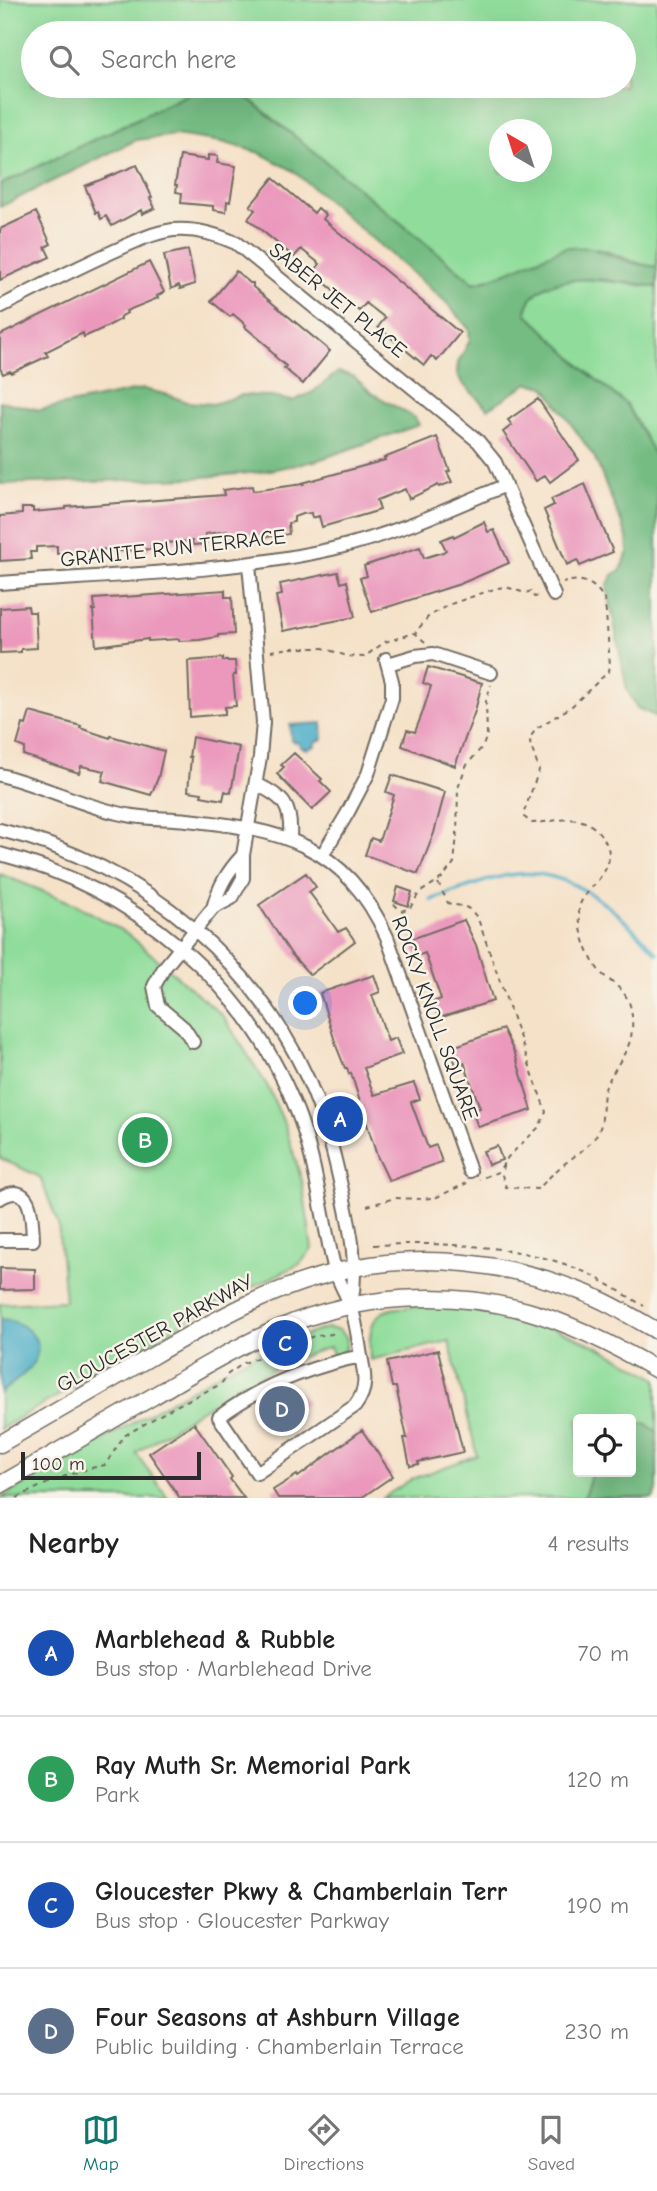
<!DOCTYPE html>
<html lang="en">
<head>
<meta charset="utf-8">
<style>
  :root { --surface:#fff; --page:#f6f6f6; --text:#222; --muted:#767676; --line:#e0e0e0; --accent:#0f766e }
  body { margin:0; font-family:"Comic Neue",sans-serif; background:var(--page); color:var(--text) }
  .controls { position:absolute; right:21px; bottom:21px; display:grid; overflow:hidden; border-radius:7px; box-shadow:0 7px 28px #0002 }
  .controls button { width:63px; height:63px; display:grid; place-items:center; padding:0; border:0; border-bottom:2px solid var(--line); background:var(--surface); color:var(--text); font:35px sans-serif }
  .compass { position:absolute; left:489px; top:119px; width:63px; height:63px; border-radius:50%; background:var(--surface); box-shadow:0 7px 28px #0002; rotate:321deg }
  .scale { position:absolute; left:21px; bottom:18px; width:180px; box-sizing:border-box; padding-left:7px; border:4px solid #2b2b2b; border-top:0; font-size:19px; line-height:24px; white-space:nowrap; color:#2b2b2b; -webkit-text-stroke:5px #f7f3e8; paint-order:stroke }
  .you { position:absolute; left:306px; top:1004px; width:24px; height:24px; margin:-18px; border:5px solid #fff; border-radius:50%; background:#1a73e8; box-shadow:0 0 0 10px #1a73e833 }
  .badge { display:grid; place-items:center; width:46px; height:46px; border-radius:50%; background:var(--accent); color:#fff; font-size:23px; font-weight:700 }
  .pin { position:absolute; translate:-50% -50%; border:4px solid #fff; box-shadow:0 2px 7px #0006 }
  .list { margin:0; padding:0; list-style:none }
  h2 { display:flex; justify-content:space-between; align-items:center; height:91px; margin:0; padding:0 28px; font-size:30px }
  h2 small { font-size:23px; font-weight:400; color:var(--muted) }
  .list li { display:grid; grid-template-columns:46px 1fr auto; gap:21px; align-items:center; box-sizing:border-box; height:126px; padding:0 28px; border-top:2px solid var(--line) }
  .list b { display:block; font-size:26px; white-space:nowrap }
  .list p { margin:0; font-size:23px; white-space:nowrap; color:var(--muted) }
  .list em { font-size:23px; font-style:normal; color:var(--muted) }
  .icon { flex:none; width:38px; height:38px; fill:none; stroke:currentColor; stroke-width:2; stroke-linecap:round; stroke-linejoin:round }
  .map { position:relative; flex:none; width:657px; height:1498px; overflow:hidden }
  .search { position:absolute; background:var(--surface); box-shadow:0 7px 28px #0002; left:21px; right:21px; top:21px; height:77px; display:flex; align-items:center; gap:18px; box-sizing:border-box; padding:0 24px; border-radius:38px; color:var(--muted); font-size:26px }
  .sheet { height:595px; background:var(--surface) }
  nav { display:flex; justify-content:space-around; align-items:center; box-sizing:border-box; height:98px; border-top:2px solid var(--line); background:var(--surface); font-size:19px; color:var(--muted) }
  nav a { display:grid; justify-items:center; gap:4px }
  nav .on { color:var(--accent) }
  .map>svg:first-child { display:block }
  .green { fill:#90dd9b; stroke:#5e8463; stroke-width:2; fill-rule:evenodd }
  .forest { fill:#74bc83; stroke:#507457; stroke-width:2 }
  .water { fill:#48adc8; stroke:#3a6c7a; stroke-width:2 }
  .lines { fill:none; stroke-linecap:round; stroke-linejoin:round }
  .stream { stroke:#48adc8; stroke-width:3.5 }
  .building { fill:#eb98bc }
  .minor-casing { stroke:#726b62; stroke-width:16 }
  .major-casing { stroke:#726b62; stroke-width:19 }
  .path { stroke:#726b62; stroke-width:2; stroke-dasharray:5 5; stroke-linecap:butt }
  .minor { stroke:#fff; stroke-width:12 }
  .major { stroke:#fff; stroke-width:16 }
  .labels { text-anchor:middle; stroke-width:5; stroke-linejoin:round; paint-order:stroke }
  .street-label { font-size:21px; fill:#2b2b2b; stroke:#f7f3e8 }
</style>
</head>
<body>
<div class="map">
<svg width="657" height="1498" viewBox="0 0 657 1498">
  <rect width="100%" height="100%" fill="#f7f3e8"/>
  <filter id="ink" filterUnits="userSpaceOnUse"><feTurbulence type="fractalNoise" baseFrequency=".0143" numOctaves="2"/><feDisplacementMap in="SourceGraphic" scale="14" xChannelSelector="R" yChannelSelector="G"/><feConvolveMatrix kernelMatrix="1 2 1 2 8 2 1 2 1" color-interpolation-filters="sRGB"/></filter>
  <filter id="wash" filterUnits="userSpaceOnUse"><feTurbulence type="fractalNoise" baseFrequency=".00686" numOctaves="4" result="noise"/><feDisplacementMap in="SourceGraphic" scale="28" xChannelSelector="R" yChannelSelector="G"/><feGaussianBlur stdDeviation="1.57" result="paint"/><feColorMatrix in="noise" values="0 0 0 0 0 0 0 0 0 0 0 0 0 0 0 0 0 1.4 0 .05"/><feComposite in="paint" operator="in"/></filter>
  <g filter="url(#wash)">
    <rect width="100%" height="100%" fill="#f5e1c8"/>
    <path class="green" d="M0 0H657V267C634 266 608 247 589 249 548 252 513 274 474 283L233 86H624V33H33V86H205L0 185ZM500 130H542V172H500Z
      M573 279 595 280 657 287V471L653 452 626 404 587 372 526 313C529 289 552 283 573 279Z
      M0 874 77 905 128 934 223 1016 268 1087 284 1123 302 1181 312 1249 300 1264 213 1306 0 1429V1393C16 1380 38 1368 37 1345L9 1320 0 1319V1304L65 1301 58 1223 40 1177 0 1158Z
      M429 1306C516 1308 584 1335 657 1379V1432L645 1423 631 1425V1419H578V1472H592L584 1498H383L410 1480 477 1455 449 1341 370 1360C367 1307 381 1308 429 1306Z
      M326 1328 339 1330 347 1338 346 1348 339 1356H334L330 1347C255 1369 200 1410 136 1453L168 1498H1L234 1365 276 1345Z"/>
    <path class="forest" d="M205 86H233L474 283 490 279 566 247 591 248 633 263 657 267V287C623 282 533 263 526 313L587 372 626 404 653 452 657 471V717L637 708 627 690 607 586 613 575 621 570 628 552 627 537 595 458 545 387 528 383 488 409 461 382 457 373 458 363 470 340 469 329 446 302 292 170 260 153 222 142 176 135 136 140 0 207V185Z
      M338 372 353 376 372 393 415 418 419 425 315 461 260 472 192 478 0 484V401L40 410 143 389 169 395 186 402 213 404 242 395 265 396 293 401 313 392Z
      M645 1423 657 1432V1490L653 1498H584L592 1472H631V1425Z"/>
    <path class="water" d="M322 723 323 739 315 742V746L307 749 300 747 299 743 291 741 290 725Z
      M0 1319C22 1320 48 1339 33 1363 26 1375 11 1384 0 1393Z"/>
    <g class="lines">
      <path class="stream" d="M431 900C457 891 483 880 509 875 571 864 619 913 657 953"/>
    </g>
    <g id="blocks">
      <path class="building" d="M208 155 218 156 217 163 236 166 230 202 227 201 226 212 213 210V206L181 203 182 193 176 192 177 185H175L180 156 208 160Z
        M137 165 152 197 150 198 155 208 142 214 141 210 112 226 106 216 101 219 98 212 96 213 85 186Z
        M273 178 314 213 318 208 326 215 323 219 330 225 460 333 437 361 431 356 424 365 378 327 385 318 366 303 359 311 313 273 320 264 301 249 294 257 248 219 255 210 250 206Z
        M36 212 51 244 45 247 50 257 0 280V229Z
        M188 250 195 284 180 289 179 285 171 289 164 255Z
        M149 262 164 292 157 296 158 298 126 311 127 313 120 317 121 319 106 327 84 337 83 333 45 352 48 356 11 373 10 371 3 374 0 368V335Z
        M236 271 250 283H253V287L330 351 303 384 284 368 286 366 274 356 275 355 269 350 270 348 245 327 246 325 233 314 230 317 211 301Z
        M538 399 579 460 550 482 545 475 536 481 503 432 512 425 508 420Z
        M437 437 450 471 447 472 452 482 439 487 438 485 409 499 405 489 377 500 380 510 367 514 322 527 319 516 312 518 311 513 302 514 294 517V522L288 523 289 534 230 542 228 531 205 534 206 544 193 545 192 541 151 544V549L108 552V549L57 554V546L36 547V552H30L31 559 0 561V516L22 514V508H33V512L66 509V507L224 495 223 490 252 486 253 491 303 484 302 483 385 460 384 458Z
        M585 484 613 552 580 566 577 560 567 565 544 510 554 505 551 499Z
        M484 522 488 532 494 530 509 563 460 584 372 612 360 578 367 576 364 566 420 547 424 558 443 552 446 550 441 540 453 535 454 537Z
        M338 572 341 583 347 581 355 617 283 631 276 596 282 595 280 584Z
        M225 590V597H232L234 634 218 635V637L199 640 179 641V639L148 641V639L96 646 93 610H95L94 599Z
        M28 606 29 612H35L37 648 21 649V652L0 653V608Z
        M223 658V661H235L236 675H233L236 706 225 707V714L190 717 188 661Z
        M428 667 482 683 475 711 455 766 402 746 407 730 415 732 422 714 431 686 423 683Z
        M30 712 81 726 80 728 110 738 111 736 164 751 158 778 151 795 102 781 105 771 81 766 79 773 23 755 25 748 17 745 23 724 26 725Z
        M192 737 239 747 231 793 225 791 223 800 201 796 202 793 188 791 191 757H189Z
        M294 753 322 779 320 781 331 792 312 810 277 774 284 767 281 765Z
        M392 775 445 792 434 833 418 874 365 855 371 838 379 841 394 795 386 792Z
        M306 873 316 887 309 892 327 916 338 932 346 928 355 941 310 975 291 954 259 905Z
        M398 887 412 892 408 906 394 901Z
        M464 920 476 945 493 1001 439 1018 433 1002 441 999 425 953 417 956 411 939Z
        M374 975 380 992 372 995 382 1023 388 1041 396 1038 402 1054 364 1068 374 1095 414 1083 420 1099 411 1102 428 1148 436 1145 442 1162 389 1181 377 1156 351 1073 349 1074 347 1068H345L337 1048 320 993Z
        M503 1029 515 1054 532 1110 478 1127 472 1111 480 1108 470 1080 464 1062 456 1065 450 1048Z
        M497 1146 502 1160 488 1165 483 1151Z
        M0 1268 35 1269V1289L0 1290Z
        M438 1350 463 1452 418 1462 419 1464 410 1466 404 1438H407L396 1387H392L387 1362Z
        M298 1391 307 1403 298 1410 300 1414 294 1418 296 1419 279 1428 270 1424 265 1418 266 1408 269 1405 267 1402 281 1394 283 1396 287 1393 289 1397Z
        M194 1423 232 1477 230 1479 244 1498H180L149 1453Z
        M362 1430 393 1476 361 1498H278L273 1490 297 1475 298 1477Z"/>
    </g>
  </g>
  <g filter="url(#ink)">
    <use href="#blocks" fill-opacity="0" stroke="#726b62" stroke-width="2"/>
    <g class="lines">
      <defs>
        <path id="minor" d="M0 307C37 288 74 269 112 252 132 243 151 233 173 230 195 228 216 234 236 243L478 441 495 462 554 595
          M0 583C109 575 226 573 332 549 393 535 449 509 506 485
          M388 664 415 656 433 654 491 673
          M0 775C45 786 88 809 133 816 151 819 169 818 187 820 282 830 344 843 387 937L470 1171
          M256 784C284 797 292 806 290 838
          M0 830C141 863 267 967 318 1104 328 1130 335 1158 341 1186 350 1228 359 1263 351 1306
          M0 854C133 888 247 982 297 1111 317 1162 321 1217 335 1270 339 1282 345 1292 350 1304 356 1319 358 1339 361 1356
          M323 854 347 814 368 774 392 698V681L386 659
          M213 908C219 886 227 872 243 855
          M193 1042 184 1028 158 1006 154 986 164 968 213 908 232 898 243 878V855L260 757 263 722 249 564
          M0 1198C33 1179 32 1219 33 1240H0
          M361 1356C365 1375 368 1389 355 1406L257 1473 219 1417C261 1385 310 1367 361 1356Z"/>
        <path id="major" d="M0 1444C49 1416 98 1387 147 1359 212 1321 278 1283 354 1268 427 1253 508 1263 577 1290 605 1300 631 1316 657 1331
          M0 1485C51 1456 101 1426 152 1397 194 1372 237 1346 282 1327 357 1295 449 1289 527 1311 573 1324 616 1346 657 1370"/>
      </defs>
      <use href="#minor" class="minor-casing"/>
      <use href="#major" class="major-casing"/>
      <path class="path" d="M425 642 415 633 428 617 448 605 497 588 506 587 525 593 532 591 534 597 541 596
        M271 651 290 648H323L347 656 364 657 385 642 414 633
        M438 883 448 903C464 908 467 903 478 919L546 1112 539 1127 508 1157 498 1172 479 1179
        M394 904 401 911 410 908 419 893 442 878 454 863 457 835 458 788 466 766 483 746 487 735 486 701 491 685
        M504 1165 502 1175 506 1187 537 1189C544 1184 549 1177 556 1171 569 1159 586 1150 596 1136 605 1124 601 1104 605 1089 611 1072 628 1053 631 1037 633 1026 633 1010 628 1000 623 989 611 982 602 974 588 959 579 930 579 910 579 888 628 870 601 835 581 809 556 823 532 823L524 817V812L539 770 530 743 531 736 537 728 571 707 609 671 610 665 605 601C597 584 581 576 563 583
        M367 1206 395 1198 423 1199 437 1197 467 1183
        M374 1245C446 1242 532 1244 597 1278 613 1287 629 1297 644 1306
        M17 1498C45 1483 75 1471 105 1465L124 1436 172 1408 221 1384 228 1374 244 1363 314 1336 332 1334 334 1329"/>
      <use href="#minor" class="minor"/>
      <use href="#major" class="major"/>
    </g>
  </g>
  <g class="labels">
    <g class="street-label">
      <text transform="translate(338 300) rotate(39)" y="7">SABER JET PLACE</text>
      <text transform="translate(173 548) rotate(-6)" y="7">GRANITE RUN TERRACE</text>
      <text transform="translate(435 1018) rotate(70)" y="7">ROCKY KNOLL SQUARE</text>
      <text transform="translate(155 1333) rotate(-29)" y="7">GLOUCESTER PARKWAY</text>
    </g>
  </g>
</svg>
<div class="controls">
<button><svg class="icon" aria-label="locate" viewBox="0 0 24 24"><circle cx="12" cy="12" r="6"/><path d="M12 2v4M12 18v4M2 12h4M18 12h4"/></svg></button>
</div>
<svg class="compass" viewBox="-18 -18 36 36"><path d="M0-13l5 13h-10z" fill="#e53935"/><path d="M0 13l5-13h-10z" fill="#767676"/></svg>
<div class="scale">100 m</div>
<div class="you"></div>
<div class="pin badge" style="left:340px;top:1119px;background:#1a4fb4">A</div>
<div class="pin badge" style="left:145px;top:1140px;background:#2e9e5b">B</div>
<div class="pin badge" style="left:285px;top:1343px;background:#1a4fb4">C</div>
<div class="pin badge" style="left:282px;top:1409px;background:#5c6f8a">D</div>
<div class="search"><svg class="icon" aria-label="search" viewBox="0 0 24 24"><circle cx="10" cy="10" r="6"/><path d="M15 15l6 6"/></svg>Search here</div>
</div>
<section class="sheet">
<h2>Nearby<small>4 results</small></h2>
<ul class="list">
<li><span class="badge" style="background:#1a4fb4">A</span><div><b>Marblehead &amp; Rubble</b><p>Bus stop · Marblehead Drive</p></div><em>70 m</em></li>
<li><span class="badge" style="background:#2e9e5b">B</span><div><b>Ray Muth Sr. Memorial Park</b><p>Park</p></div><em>120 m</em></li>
<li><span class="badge" style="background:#1a4fb4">C</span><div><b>Gloucester Pkwy &amp; Chamberlain Terr</b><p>Bus stop · Gloucester Parkway</p></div><em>190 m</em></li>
<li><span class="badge" style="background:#5c6f8a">D</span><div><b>Four Seasons at Ashburn Village</b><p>Public building · Chamberlain Terrace</p></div><em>230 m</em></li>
</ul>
</section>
<nav>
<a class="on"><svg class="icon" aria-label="map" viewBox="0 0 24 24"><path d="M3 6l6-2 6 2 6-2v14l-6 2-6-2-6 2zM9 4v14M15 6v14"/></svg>Map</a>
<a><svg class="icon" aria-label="directions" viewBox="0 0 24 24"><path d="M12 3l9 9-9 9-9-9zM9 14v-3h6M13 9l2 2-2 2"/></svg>Directions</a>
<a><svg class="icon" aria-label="saved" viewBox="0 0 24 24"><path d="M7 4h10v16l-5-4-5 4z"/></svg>Saved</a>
</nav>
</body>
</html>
